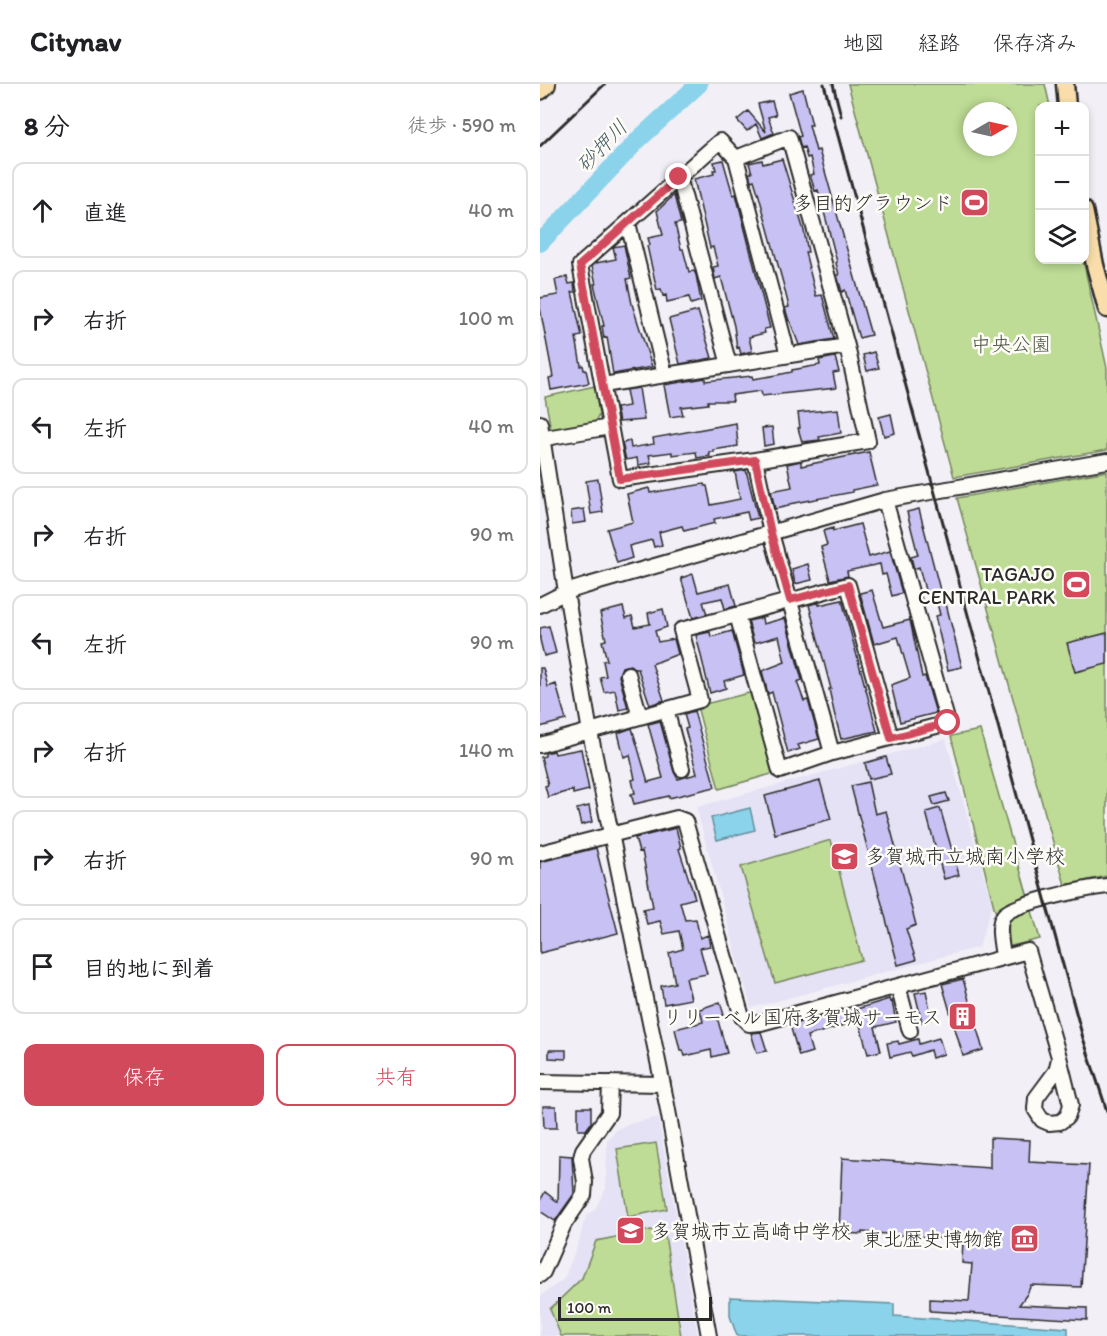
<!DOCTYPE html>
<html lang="ja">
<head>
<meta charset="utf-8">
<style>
  :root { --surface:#fff; --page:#f2f2f2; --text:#202124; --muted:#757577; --line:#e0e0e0; --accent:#d1495b }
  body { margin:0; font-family:Itim,"Klee One",sans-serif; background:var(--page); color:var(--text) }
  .controls { position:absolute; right:18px; top:18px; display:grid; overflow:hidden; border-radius:12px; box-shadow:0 3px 9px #0003 }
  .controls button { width:54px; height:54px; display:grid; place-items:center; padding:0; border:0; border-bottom:2px solid var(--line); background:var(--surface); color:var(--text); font:30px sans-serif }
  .compass { position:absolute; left:423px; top:18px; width:54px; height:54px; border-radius:50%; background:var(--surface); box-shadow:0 3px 9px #0003; rotate:81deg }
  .scale { position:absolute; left:18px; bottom:15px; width:154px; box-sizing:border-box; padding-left:6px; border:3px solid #2b2b2b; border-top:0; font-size:16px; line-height:21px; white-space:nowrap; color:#2b2b2b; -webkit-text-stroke:4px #fdfcf7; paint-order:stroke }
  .stop { position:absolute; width:18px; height:18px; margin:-14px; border:4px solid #d1495b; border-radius:50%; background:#fff }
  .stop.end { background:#d1495b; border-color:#fff; box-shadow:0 2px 6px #0008 }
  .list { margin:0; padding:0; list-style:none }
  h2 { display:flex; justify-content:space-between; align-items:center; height:78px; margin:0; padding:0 24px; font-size:26px }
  h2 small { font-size:20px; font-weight:400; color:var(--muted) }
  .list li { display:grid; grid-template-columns:39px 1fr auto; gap:18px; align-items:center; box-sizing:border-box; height:96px; margin:0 12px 12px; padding:0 12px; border:2px solid var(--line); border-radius:12px }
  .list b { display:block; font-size:22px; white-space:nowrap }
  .list em { font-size:20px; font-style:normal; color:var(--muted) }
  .actions { display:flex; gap:12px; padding:18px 24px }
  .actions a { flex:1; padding:14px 0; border:2px solid var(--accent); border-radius:12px; text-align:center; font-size:21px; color:var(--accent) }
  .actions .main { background:var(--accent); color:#fff }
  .icon { flex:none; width:33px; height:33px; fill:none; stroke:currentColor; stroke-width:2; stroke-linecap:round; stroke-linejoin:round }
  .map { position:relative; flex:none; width:567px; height:1252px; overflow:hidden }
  header { display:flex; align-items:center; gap:36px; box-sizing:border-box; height:84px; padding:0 30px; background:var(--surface); border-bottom:2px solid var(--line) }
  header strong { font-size:28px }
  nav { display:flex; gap:33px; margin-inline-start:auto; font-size:21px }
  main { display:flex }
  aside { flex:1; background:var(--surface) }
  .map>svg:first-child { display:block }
  .built { fill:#e5e2f5 }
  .green { fill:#bedc95; stroke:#748460; stroke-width:1.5; fill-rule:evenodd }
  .water { fill:#8ad3eb; stroke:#64909e; stroke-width:1.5 }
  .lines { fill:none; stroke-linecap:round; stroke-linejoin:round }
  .river { stroke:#8ad3eb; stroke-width:18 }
  .building { fill:#c8c1f3; stroke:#2b2b2b; stroke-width:1.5 }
  .minor-casing { stroke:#2b2b2b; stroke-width:18 }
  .major-casing { stroke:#2b2b2b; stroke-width:21 }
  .highway-casing { stroke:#2b2b2b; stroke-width:24 }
  .minor { stroke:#fdfcf7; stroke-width:14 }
  .major { stroke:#f9deab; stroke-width:16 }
  .highway { stroke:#f9deab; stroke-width:20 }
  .rail { stroke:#2b2b2b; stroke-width:3 }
  .route { stroke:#d1495b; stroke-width:8 }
  .labels { text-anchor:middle; stroke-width:5; stroke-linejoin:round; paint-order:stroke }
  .poi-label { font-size:20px; fill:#2b2b2b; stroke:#fdfcf7; text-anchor:end }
  .park-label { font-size:20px; fill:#505746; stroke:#fdfcf7 }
  .water-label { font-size:21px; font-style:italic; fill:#485d65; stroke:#fdfcf7 }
</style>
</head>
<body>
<header>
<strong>Citynav</strong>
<nav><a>地図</a><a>経路</a><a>保存済み</a></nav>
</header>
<main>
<aside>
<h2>8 分<small>徒歩 · 590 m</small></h2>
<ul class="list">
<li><svg class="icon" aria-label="ahead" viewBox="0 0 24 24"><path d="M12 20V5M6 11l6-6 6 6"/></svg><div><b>直進</b></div><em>40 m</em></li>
<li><svg class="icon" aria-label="right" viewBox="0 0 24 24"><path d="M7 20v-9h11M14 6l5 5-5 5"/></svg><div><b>右折</b></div><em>100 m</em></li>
<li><svg class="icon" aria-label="left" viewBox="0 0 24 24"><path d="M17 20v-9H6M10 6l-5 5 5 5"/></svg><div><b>左折</b></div><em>40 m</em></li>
<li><svg class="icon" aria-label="right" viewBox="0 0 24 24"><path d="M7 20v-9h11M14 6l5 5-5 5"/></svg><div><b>右折</b></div><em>90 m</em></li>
<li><svg class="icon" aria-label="left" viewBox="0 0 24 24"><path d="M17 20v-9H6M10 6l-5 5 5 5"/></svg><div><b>左折</b></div><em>90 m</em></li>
<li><svg class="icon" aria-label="right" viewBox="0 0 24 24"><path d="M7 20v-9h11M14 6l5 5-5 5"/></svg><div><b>右折</b></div><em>140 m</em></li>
<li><svg class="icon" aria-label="right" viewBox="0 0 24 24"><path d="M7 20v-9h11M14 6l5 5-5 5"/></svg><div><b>右折</b></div><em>90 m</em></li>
<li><svg class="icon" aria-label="arrive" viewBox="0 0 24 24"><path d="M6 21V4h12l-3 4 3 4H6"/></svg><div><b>目的地に到着</b></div></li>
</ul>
<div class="actions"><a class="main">保存</a><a>共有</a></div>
</aside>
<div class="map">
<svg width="567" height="1252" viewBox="0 0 567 1252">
  <rect width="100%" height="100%" fill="#f2f0f6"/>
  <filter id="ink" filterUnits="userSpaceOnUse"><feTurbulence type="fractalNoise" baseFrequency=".0167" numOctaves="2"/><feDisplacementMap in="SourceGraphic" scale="12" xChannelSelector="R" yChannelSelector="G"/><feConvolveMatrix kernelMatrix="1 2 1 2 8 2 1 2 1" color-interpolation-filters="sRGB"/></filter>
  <g filter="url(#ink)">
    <path class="built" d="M406 655 452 821 439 863 211 924 156 723Z
      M118 1033 158 1252H0V1212L24 1195 40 1154 43 1140 47 1131 55 1125 66 1104 67 1056 77 1045 88 1040Z"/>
    <path class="green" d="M308 0H505L510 22H500V176H543L567 284V366L414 393ZM432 27H468V63H432Z
      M55 302 59 331 55 338 11 346 5 313Z
      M567 387V792L525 801 417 414Z
      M213 608 235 689 179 705 157 622Z
      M440 646 500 855 467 863 454 823 411 652Z
      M291 756 322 876 235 899 201 783Z
      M116 1059 127 1125 88 1133 77 1065Z
      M111 1146 125 1151 141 1252H21L10 1225 42 1194 56 1157Z"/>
    <path class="water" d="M210 724 215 746 177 756 171 734Z
      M190 1213 354 1220V1232L528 1244V1252H197L190 1232Z"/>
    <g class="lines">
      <path class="river" d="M0 159 99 55 159 0"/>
    </g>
    <path class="building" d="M263 5 272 41H269L276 67 279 66 331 251 319 254 305 206 302 208 297 191H299L296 179 297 178 287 139 278 106 275 107 270 91 274 90 270 73 267 74 264 63 261 64 258 53 261 52 249 9Z
      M232 17 236 31 228 33 234 49 222 54 216 40 207 47 197 36 208 27 226 48 218 20Z
      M242 75 264 147 268 168H265L276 212 282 211 294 255 259 261 250 237H249L245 224 249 223 243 199 219 112 214 96 211 97 209 89H212L209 79 222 76 223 80Z
      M183 76 193 111 196 110 230 244 224 245 225 249 209 253 212 267 201 270 199 263 197 264 194 242 181 193 175 195 173 183 178 182 173 163 170 164 154 95 174 90 173 86H176L174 78Z
      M134 111 141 139 135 140 141 165H143L149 188 154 187 156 191 161 217 151 220 149 213 127 218 126 211 123 212 121 205 117 206 107 162 110 161 108 154 123 151 117 127Z
      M84 161 91 194 87 195 92 220 112 283 73 290 67 253 64 254 62 242H64L54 200H56L52 182 56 179 76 175 73 163Z
      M27 193 29 200 34 199 35 208H32L42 252 36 253 41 282 43 281 44 286H46L49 299 11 306 9 294 13 293 0 224V214L18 211 15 196Z
      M158 227 172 274 140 280 129 235Z
      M334 268 339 284 327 287 323 271Z
      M295 273 299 288 293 289 296 304 222 312 221 307 192 311 193 317H168V320L141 323 143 331 130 333 124 301 165 294V297L212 292 213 295 237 291 252 288V286L280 281 279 276Z
      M99 304 104 336 79 338 76 324 89 322 86 306Z
      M298 325 301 349 279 353 280 356 262 358 258 344H260L258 329Z
      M351 330 355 349 344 352 339 333Z
      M196 339 198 362 173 366 174 368H169L170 372 157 374 156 368 132 371V368L109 371 111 379 98 381 97 374 86 376 82 359 90 357 91 364 114 360 113 354Z
      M232 343 234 360 224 362 222 344Z
      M329 368 337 401 312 406 313 408 249 420V422L235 425 231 407 252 403 247 380 261 377V382Z
      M206 386 218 434 209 436 207 428 174 435 175 439 144 447 142 442 119 448 122 461 114 463 112 456 89 462 92 474 77 479 67 445 93 438 87 410 109 404 110 409 164 400 165 402H167L171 421 200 415 195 388Z
      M58 395 63 428 51 430 46 397Z
      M44 425 46 438 32 440 31 427Z
      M379 425 400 506 386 510 379 483 374 485 371 473 378 471 367 428Z
      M320 440 329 473 350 467 362 509 352 512 346 490 342 491 340 480 307 487 308 492 290 496 281 463 287 461 283 447 293 444V447Z
      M268 480 272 496 255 500 252 485Z
      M153 490 158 508 190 500 196 522 185 525 182 514 163 518 167 530 153 534 141 494Z
      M332 506 343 543 370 536 382 593 385 592 396 629 360 638 351 601 370 594 358 553 334 560 320 509Z
      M403 508 422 583 408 586 395 532 400 531 395 511Z
      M302 516 337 647 301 655 294 628 289 605H291L269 521 279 518V521Z
      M83 523 86 534 92 532 95 543 110 540 108 529 123 525 127 543 115 547 118 558 134 555 138 570 112 580 124 616 110 621 98 585H95L90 581 82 583 79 592 88 624 79 626 75 606 64 608 60 593 66 592 63 577 67 576 62 557 66 556 60 529Z
      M222 534 223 540 245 534 262 596 257 598 264 617 268 616 279 655 258 661 260 665 248 669 232 608 228 610 222 587 245 578 239 552 214 559 208 537Z
      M9 542 16 569 4 572 0 556V544Z
      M192 547 204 591 184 597 186 604 170 609 156 551 170 548 171 553Z
      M567 549V580L535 588 527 559Z
      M0 584H3L8 603 16 600 26 636 0 643Z
      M154 627 175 703 129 714V712L94 720 91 710 95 709 92 696 95 695 90 671 84 673 78 649 92 644 108 698 123 694 108 640 120 637 134 688 138 695 145 693 157 690 145 645 148 644 144 630Z
      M41 665 49 706 33 710V706L8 713 5 702 8 701 1 673 5 672V669L14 667 15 670Z
      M346 673 351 690 329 695 325 679Z
      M280 697 291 735 235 750 225 712Z
      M328 698 335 730 346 727 376 841 366 845 376 876 358 881 311 702Z
      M406 709 409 717 394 721 391 713Z
      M49 722 52 738 41 741 37 725Z
      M400 724 419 791 404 795 386 728Z
      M136 744 141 764 139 765 155 814 140 818 145 836 156 835 160 854 168 851 170 862 160 864 167 890 146 894 151 915 124 920 121 902 135 899 129 869 143 865 139 847 124 850 120 837 107 840 103 825 113 823 102 767 99 768 95 754Z
      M56 764 78 849 0 869V778Z
      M423 895 443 966 423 972 402 900Z
      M386 907 392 935 382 938 375 909Z
      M349 915 350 918 352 917 356 938 335 943 341 967 328 970 319 937 267 952 272 968 259 972 250 941 300 927 301 930Z
      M180 918 184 931 177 933 187 969 172 973 171 966 145 972 143 966H140L135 945 163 938 160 925Z
      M221 948 227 967 217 969 211 949Z
      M399 954 404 970 392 974 390 966 372 972 370 968 350 973 347 959 358 957 359 960 378 955 379 960Z
      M9 966H26V975L9 974Z
      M3 1022H16L17 1044H4Z
      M38 1023H51V1039L46 1046H38Z
      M450 1054 490 1056 489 1078 549 1081 541 1203 491 1201 487 1210 479 1221 547 1224V1236L390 1227V1215L429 1217 432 1180 422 1179 423 1156 322 1148V1150L299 1149 302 1074 450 1084Z
      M19 1071 32 1072 34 1110 15 1137 0 1127V1117L5 1108 18 1118Z"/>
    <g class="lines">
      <defs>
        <path id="minor" d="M249 53 307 262 328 357 215 376 80 395 40 181 180 57 196 74Z
          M196 74 248 271
          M139 93 189 281
          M88 139 125 291
          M63 301 307 262
          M0 339 26 508 50 648 127 1021 169 1252
          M0 355 70 343
          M215 376 231 449 292 669
          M0 521 26 508 45 502 345 416 567 377
          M197 531 240 687 292 669 408 639 345 416
          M88 590 100 633
          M126 625 142 685
          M0 661 160 616 141 546 308 501 351 654
          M0 769 137 734 145 737 202 933 209 940 221 939 488 867 519 973 531 1021 527 1033 520 1038 509 1039 502 1036 495 1025 496 1014 516 987 519 975
          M463 873C462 861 456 841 464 831 474 819 549 804 567 802
          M358 902 370 947
          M0 998 123 1000
          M0 1191 3 1188 24 1140 44 1111 45 1098 41 1074 43 1066 69 1029 70 999"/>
        <path id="major" d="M525 0 527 22
          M544 126 555 181 567 225"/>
        <path id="highway" d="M0 5 5 0"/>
      </defs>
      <use href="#minor" class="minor-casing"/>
      <use href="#major" class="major-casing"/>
      <use href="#highway" class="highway-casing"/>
      <use href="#minor" class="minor"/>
      <use href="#major" class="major"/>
      <use href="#highway" class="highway"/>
      <path class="rail" d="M284 0 505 815 543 954 567 1027
        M293 0 301 32
        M0 62 65 0"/>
    </g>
  </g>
  <g class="lines" filter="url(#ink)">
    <path class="route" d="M139 93 40 181 80 395 215 376 231 449 250 516 308 501 351 654 408 639"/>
  </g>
  <defs>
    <symbol id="stadium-square" viewBox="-11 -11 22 22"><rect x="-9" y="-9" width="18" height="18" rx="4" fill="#d1495b" stroke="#fdfcf7"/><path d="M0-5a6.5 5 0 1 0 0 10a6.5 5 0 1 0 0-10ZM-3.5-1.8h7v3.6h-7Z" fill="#fff"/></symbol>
    <symbol id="school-square" viewBox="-11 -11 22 22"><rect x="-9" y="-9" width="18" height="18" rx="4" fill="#d1495b" stroke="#fdfcf7"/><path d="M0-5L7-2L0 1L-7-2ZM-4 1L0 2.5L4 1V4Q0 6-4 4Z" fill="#fff"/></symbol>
    <symbol id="building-square" viewBox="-11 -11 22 22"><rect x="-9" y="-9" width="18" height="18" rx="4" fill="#d1495b" stroke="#fdfcf7"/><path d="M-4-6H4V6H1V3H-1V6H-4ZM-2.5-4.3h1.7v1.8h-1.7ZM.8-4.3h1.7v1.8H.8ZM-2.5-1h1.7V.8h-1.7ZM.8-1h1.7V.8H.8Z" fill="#fff"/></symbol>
    <symbol id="museum-square" viewBox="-11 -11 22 22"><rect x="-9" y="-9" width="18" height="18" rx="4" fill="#d1495b" stroke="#fdfcf7"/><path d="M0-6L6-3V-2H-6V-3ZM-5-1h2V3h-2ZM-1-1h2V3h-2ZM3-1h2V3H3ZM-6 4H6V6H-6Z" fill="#fff"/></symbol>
  </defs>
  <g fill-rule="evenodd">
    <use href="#stadium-square" x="418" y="102" width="33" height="33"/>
    <use href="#stadium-square" x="520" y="484" width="33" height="33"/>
    <use href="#school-square" x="288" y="756" width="33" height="33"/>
    <use href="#building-square" x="406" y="916" width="33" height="33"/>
    <use href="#school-square" x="74" y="1130" width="33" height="33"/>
    <use href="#museum-square" x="468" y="1138" width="33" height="33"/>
  </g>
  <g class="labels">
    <g class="poi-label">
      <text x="413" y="126">多目的グラウンド</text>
      <text x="515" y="497">TAGAJO<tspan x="515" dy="23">CENTRAL PARK</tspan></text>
      <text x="325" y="779" text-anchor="start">多賀城市立城南小学校</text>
      <text x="402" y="940">リリーベル国府多賀城サーモス</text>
      <text x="111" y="1154" text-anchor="start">多賀城市立高崎中学校</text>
      <text x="463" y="1162">東北歴史博物館</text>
    </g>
    <g class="park-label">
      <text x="471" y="267">中央公園</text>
    </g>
    <g class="water-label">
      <text transform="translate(62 62) rotate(-46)" y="7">砂押川</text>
    </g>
  </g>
</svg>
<div class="controls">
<button>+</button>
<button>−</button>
<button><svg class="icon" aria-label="layers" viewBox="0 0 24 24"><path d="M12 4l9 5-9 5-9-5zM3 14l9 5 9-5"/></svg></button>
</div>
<svg class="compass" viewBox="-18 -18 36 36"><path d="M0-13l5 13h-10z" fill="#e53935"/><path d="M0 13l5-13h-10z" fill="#757577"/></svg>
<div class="scale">100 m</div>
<div class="stop" style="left:408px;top:639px"></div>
<div class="stop end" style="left:139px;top:93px"></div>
</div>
</main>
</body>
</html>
